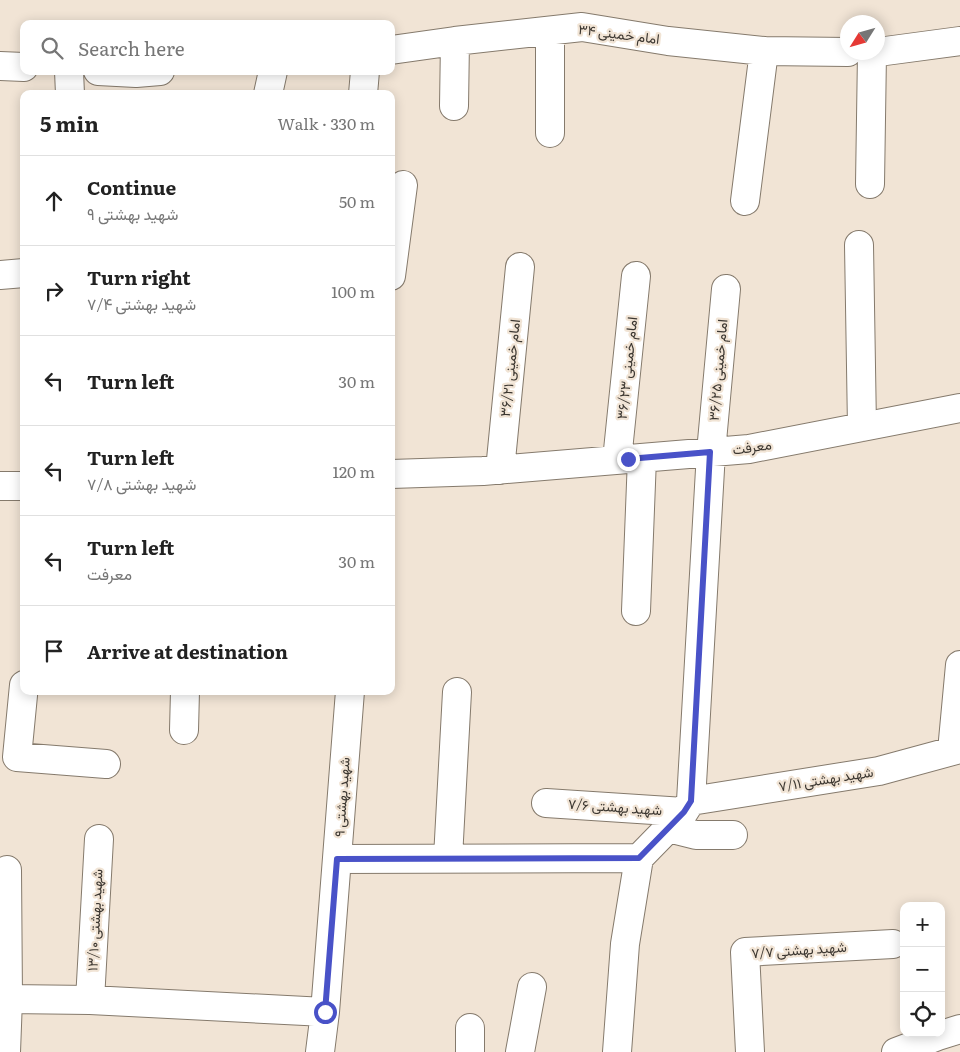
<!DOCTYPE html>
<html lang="en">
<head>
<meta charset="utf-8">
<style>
  :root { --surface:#fff; --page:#f2f2f2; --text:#222; --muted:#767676; --line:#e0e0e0 }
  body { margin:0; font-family:Literata,Vazirmatn,serif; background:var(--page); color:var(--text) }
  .controls { position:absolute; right:15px; bottom:15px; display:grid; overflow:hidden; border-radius:10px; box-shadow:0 2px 12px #0003 }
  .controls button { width:45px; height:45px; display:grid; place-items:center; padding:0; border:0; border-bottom:1px solid var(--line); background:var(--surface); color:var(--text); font:25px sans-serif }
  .compass { position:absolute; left:840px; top:15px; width:45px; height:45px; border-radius:50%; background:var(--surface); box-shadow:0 2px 12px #0003; rotate:233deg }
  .stop { position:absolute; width:15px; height:15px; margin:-11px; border:4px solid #4952c8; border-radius:50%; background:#fff }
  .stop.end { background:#4952c8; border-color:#fff; box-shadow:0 1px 5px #0008 }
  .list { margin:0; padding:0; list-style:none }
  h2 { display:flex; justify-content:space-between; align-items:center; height:65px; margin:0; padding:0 20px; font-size:21px }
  h2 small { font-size:16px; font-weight:400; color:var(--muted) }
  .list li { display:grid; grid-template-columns:32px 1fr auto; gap:15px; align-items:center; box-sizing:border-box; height:90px; padding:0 20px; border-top:1px solid var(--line) }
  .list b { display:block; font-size:19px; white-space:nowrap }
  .list p { margin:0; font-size:16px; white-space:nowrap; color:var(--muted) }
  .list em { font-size:16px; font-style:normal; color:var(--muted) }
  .icon { flex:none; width:28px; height:28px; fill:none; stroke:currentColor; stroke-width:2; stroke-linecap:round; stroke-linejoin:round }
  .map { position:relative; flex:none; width:960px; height:1052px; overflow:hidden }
  .search { position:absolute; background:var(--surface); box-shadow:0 2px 12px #0003; left:20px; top:20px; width:375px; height:55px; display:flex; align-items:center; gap:12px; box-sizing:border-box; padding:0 18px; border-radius:10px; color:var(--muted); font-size:19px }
  .panel { position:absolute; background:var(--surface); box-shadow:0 2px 12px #0003; left:20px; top:90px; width:375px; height:605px; border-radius:10px }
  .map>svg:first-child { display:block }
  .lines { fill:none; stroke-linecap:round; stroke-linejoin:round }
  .minor-casing { stroke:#857a6c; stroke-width:30 }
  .minor { stroke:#fff; stroke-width:28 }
  .route { stroke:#4952c8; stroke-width:6 }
  .labels { text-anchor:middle; stroke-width:4.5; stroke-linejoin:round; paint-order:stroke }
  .street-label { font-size:14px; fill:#3c3731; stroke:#f1e4d5 }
</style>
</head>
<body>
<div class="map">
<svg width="960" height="1052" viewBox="0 0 960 1052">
  <rect width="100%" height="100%" fill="#f1e4d5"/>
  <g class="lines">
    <defs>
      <path id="minor" d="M391 50 455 41 582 27 668 41 764 51 848 52
        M878 52 960 41
        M0 66 24 67
        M69 71 70 94
        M98 71 136 73 160 71
        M268 94 273 71
        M363 94 365 71
        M454 106 455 41
        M550 133V31
        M870 184 872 53
        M745 201 764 51
        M859 245 862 427
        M0 275 24 273
        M391 276 403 185
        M617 460 636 276
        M500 470 520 267
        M391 474 483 471 749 449 960 408
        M0 486H24
        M636 611 642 458
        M24 685 17 757 106 764
        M184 730 185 691
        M952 751 960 665
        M691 801 879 771 960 749
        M546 803 684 812
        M668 828 696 835H733
        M448 858 457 692
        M337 859 639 858
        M8 999 90 1000 325 1012
        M90 1000 99 839
        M6 1052 8 999 7 870
        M320 1052 325 1012 350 691
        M470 1052V1028
        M520 1052 532 987
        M617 1052 625 944 639 858 684 812 691 801 711 452 726 289
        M750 1052 745 952 893 944
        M896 1052 938 1036 960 1029"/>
    </defs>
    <use href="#minor" class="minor-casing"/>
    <use href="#minor" class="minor"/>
  </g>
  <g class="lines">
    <path class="route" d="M325 1012 337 859 639 858 684 812 691 801 710 452 628 459"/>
  </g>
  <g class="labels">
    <g class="street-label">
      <text transform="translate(619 34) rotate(7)" y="5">امام خمینی ۳۴</text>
      <text transform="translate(510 368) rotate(-84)" y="5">امام خمینی ۳۶/۲۱</text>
      <text transform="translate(627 368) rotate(-84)" y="5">امام خمینی ۳۶/۲۳</text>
      <text transform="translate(718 370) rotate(-85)" y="5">امام خمینی ۳۶/۲۵</text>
      <text transform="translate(752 447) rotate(-8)" y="5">معرفت</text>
      <text transform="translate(826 779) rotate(-9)" y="5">شهید بهشتی ۷/۱۱</text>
      <text transform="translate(342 797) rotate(-86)" y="5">شهید بهشتی ۹</text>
      <text transform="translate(615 807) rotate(4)" y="5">شهید بهشتی ۷/۶</text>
      <text transform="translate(95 920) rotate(-87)" y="5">شهید بهشتی ۱۳/۱۰</text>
      <text transform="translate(799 950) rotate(-4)" y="5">شهید بهشتی ۷/۷</text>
    </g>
  </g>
</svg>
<div class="controls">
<button>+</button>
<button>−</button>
<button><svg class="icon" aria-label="locate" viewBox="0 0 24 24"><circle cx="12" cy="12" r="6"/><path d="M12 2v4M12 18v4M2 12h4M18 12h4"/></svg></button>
</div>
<svg class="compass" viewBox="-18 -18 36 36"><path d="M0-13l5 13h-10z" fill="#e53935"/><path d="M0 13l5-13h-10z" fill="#767676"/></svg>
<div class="stop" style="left:325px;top:1012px"></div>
<div class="stop end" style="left:628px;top:459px"></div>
<div class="search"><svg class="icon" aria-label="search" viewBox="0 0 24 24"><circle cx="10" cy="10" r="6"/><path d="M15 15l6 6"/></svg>Search here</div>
<section class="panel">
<h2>5 min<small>Walk · 330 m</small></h2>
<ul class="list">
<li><svg class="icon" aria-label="ahead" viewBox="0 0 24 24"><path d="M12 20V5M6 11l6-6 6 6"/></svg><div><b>Continue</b><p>شهید بهشتی ۹</p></div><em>50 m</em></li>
<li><svg class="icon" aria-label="right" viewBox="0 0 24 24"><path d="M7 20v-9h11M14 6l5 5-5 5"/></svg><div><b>Turn right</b><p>شهید بهشتی ۷/۴</p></div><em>100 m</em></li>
<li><svg class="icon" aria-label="left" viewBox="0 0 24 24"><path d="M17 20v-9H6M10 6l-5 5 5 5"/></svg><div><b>Turn left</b></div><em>30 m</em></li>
<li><svg class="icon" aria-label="left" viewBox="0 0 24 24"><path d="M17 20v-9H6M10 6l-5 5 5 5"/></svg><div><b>Turn left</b><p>شهید بهشتی ۷/۸</p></div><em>120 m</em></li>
<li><svg class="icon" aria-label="left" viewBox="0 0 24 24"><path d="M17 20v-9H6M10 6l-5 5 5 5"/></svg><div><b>Turn left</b><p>معرفت</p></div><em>30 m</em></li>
<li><svg class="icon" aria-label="arrive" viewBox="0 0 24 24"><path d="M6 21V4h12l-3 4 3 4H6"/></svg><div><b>Arrive at destination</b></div></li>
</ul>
</section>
</div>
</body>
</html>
